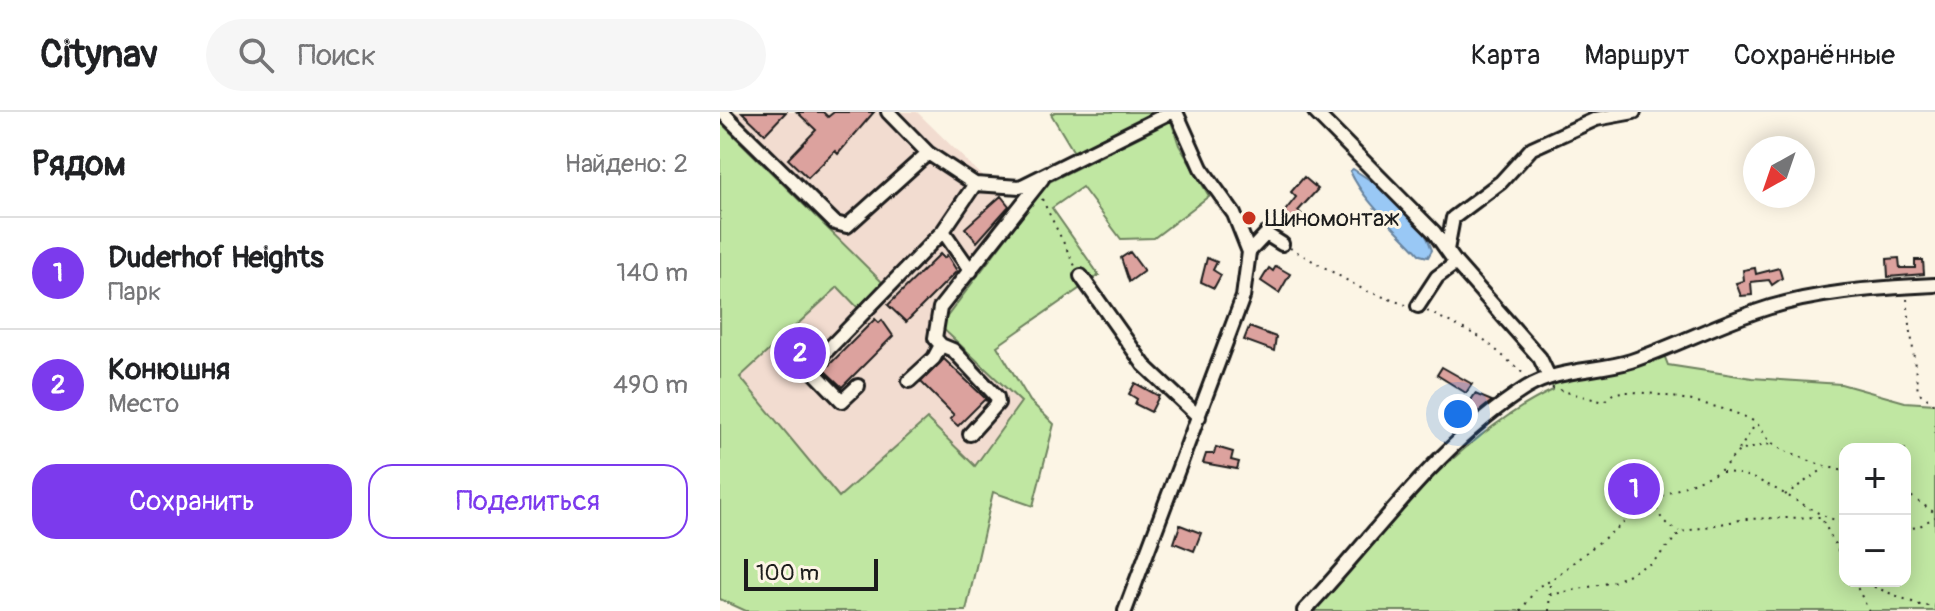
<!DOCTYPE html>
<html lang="ru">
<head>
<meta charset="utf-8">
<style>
  :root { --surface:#fff; --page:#f6f6f6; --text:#202124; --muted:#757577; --line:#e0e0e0; --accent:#7c3aed }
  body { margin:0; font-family:Pangolin,sans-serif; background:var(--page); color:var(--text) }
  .controls { position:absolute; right:24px; bottom:24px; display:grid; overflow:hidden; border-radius:16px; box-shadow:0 4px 20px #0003 }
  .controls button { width:72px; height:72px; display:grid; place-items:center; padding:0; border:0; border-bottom:2px solid var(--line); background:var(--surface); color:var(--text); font:40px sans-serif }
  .compass { position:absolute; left:1023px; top:24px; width:72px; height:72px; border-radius:50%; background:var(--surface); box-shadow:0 4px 20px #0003; rotate:220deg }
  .scale { position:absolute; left:24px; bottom:20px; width:134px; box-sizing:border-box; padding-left:8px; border:4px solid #1c1c1c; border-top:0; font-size:22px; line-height:28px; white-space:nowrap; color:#1c1c1c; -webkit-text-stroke:6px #fcf5e5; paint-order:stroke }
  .you { position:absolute; left:738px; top:302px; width:28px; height:28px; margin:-20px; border:6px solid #fff; border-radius:50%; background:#1a73e8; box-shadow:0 0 0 12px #1a73e833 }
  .badge { display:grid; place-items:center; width:52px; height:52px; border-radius:50%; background:var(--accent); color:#fff; font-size:26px; font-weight:700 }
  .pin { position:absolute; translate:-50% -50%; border:4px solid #fff; box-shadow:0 2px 8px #0006 }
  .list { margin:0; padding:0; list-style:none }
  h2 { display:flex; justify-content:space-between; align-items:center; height:104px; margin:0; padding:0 32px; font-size:34px }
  h2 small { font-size:26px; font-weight:400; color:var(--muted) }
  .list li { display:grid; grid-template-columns:52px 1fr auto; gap:24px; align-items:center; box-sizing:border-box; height:112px; padding:0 32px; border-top:2px solid var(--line) }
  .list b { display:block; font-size:30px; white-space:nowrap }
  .list p { margin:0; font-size:26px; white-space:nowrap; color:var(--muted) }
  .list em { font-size:26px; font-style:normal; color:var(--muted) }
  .actions { display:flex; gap:16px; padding:24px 32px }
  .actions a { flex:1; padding:18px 0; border:2px solid var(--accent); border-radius:24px; text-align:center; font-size:28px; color:var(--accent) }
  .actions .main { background:var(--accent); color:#fff }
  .icon { flex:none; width:44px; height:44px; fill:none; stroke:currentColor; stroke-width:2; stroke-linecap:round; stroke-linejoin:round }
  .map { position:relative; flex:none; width:1215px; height:499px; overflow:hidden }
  header { display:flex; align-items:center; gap:48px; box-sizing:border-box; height:112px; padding:0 40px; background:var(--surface); border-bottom:2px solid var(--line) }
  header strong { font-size:38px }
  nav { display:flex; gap:44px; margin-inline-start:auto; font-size:28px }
  .search { width:560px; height:72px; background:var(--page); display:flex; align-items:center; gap:20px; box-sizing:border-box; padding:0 28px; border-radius:44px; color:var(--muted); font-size:30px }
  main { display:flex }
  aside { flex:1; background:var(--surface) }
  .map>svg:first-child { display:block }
  .built { fill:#f2dcd0 }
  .green { fill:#c0e7a2; stroke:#6e825f; stroke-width:2; fill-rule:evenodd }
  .water { fill:#99c8f5; stroke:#67839e; stroke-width:2 }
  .building { fill:#dca29e; stroke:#1c1c1c; stroke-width:2 }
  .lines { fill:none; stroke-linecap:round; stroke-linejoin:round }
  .minor-casing { stroke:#1c1c1c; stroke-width:18 }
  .path { stroke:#1c1c1c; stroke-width:2; stroke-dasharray:2 6; stroke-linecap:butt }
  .minor { stroke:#fcf5e5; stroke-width:12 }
  .poi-dot { fill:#c8321e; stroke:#fcf5e5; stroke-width:3 }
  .labels { text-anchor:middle; stroke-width:6; stroke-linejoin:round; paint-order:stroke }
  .poi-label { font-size:24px; fill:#1c1c1c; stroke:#fcf5e5; text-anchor:start }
</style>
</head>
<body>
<header>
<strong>Citynav</strong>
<div class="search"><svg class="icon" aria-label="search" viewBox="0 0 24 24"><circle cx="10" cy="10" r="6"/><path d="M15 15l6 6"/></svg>Поиск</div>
<nav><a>Карта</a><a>Маршрут</a><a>Сохранённые</a></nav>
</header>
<main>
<aside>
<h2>Рядом<small>Найдено: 2</small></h2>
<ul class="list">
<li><span class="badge">1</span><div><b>Duderhof Heights</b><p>Парк</p></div><em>140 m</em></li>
<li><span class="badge">2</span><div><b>Конюшня</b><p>Место</p></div><em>490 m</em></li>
</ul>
<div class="actions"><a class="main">Сохранить</a><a>Поделиться</a></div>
</aside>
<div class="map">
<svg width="1215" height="499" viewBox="0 0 1215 499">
  <rect width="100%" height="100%" fill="#fcf5e5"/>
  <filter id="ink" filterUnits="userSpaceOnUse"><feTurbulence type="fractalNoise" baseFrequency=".0125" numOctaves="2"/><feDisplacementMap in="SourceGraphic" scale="16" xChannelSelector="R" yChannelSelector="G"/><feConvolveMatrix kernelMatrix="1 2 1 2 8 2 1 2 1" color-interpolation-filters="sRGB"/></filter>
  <g filter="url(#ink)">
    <path class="built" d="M0 0H197L302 103 220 213 301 291 255 355 207 308 119 385 20 265 119 175 96 101 3 13Z"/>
    <path class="green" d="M335 0H434L355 42 331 2Z
      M451 9 459 33 489 84 434 126 401 127 362 75 332 96 379 163 277 234 310 289 334 312 313 394 273 380 246 499H26L0 487V10L162 170 139 197 118 175 20 265 119 385 207 307 255 354 301 290 220 214 327 71Z
      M944 243 948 253 1032 266 1121 272 1185 290 1215 292V499H592C652 423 745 319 833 278L832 272ZM1125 337H1185V469H1125Z"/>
    <path class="water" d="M633 57C662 75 702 104 712 138L708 145 700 143C676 116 645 92 630 59Z"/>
    <path class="building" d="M22 0H66L45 22Z
      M77 0H103L108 5 114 0H154L118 42 115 39 88 66 68 47 96 18Z
      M584 65 598 77 578 99 585 105 576 116 561 104 576 85 571 80Z
      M281 84 289 94 257 130 245 116Z
      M410 140 424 159 409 170 401 146Z
      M220 142 224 146 227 143 237 159 186 210 168 193Z
      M487 146 497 150 493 158 501 163 494 176 481 170Z
      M1179 146 1180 156H1195V148H1203L1204 162 1168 165 1167 147Z
      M556 154 570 162 559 181 541 169 549 156 553 159Z
      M1035 156 1036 162 1059 156 1062 166 1052 173 1049 168 1031 170 1032 183 1021 184 1016 171 1024 169 1023 158Z
      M155 207 159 211 162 208 173 224 122 275 104 258Z
      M529 215 556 225 554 239 524 228Z
      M91 221 100 230 70 261 60 252Z
      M224 247 268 289 264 288 238 314 230 307 234 303 201 270Z
      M722 255 752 272 746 281 717 263Z
      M415 271 439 284 431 300 415 292 417 287 409 282Z
      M755 282 772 289 747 309 741 304Z
      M496 335 513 340 511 348 519 350 517 357 483 351 486 342H494Z
      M460 413 481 421 474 439 454 431Z"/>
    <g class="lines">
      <defs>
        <path id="minor" d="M2 0 115 111 127 114 208 41
          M168 0 208 41 255 72 300 75 451 0
          M595 0 714 120 736 151 820 246 829 265
          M223 119 251 159
          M727 138 733 106 781 70 812 36 876 7 914 0
          M529 140 546 122 562 132
          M361 164 424 253 479 305
          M698 194 717 165 736 151
          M189 269 214 246 221 233
          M138 274 122 289 90 256 223 119 255 72
          M250 322 278 291 277 285 233 238 221 233 215 226 220 196 322 67
          M405 499 523 185 529 140 514 102 481 56 456 0
          M584 499C656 423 716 333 806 276 838 256 876 260 911 249 953 235 993 214 1035 200 1092 180 1155 176 1215 173"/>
      </defs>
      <use href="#minor" class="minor-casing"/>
      <path class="path" d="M322 87 356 156
        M570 136 644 178 686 193
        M1187 187 1198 280 1215 292
        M707 199 762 226 805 263
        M832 276 884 290C887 287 890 284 893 282 914 273 1018 296 1036 311 1042 316 1045 325 1051 330 1064 342 1108 356 1125 359
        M1019 338 1035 313
        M1002 360C1048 361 1081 400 1125 411
        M1185 380 1215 401
        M1065 383 1105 356
        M935 389C938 405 945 413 959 419
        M1185 417 1198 415 1215 405
        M1134 469 1149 499
        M1139 469 1200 493 1215 495
        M830 483 893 470 933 450 961 420 1025 407 1101 405 1125 452
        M801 499 817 475 830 469 934 387 999 360 1019 339 1050 332
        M829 499 830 469"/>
      <use href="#minor" class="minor"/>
    </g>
  </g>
  <circle class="poi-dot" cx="529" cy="106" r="8"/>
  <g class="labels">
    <g class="poi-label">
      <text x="545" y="114">Шиномонтаж</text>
    </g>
  </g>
</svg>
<div class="controls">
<button>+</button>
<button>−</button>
</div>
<svg class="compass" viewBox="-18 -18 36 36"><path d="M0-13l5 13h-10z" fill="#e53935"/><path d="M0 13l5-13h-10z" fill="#757577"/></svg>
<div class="scale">100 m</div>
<div class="you"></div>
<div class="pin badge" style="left:914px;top:377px">1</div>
<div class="pin badge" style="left:80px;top:241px">2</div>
</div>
</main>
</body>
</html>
